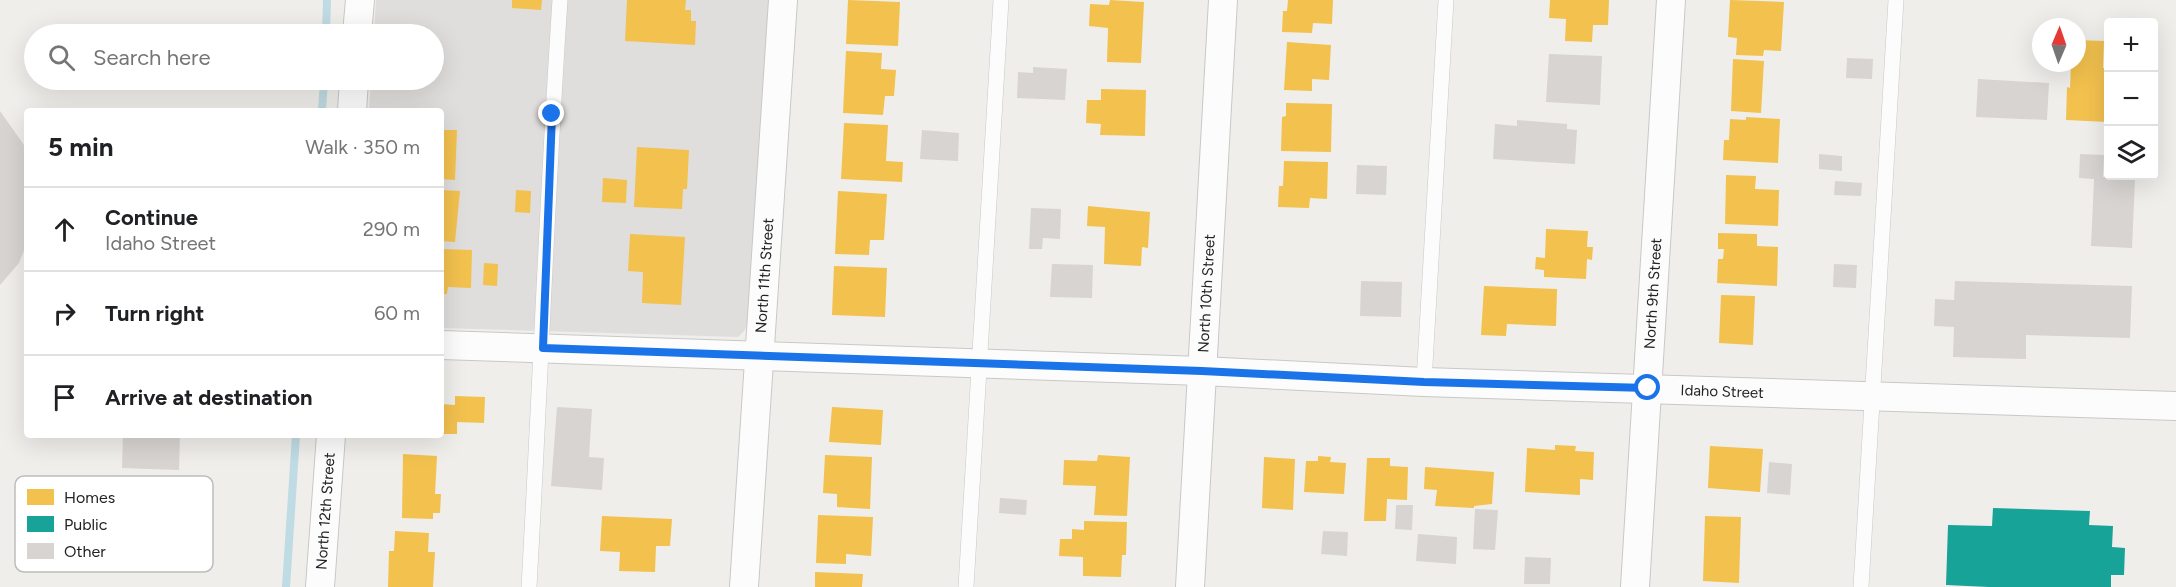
<!DOCTYPE html>
<html lang="en">
<head>
<meta charset="utf-8">
<style>
  :root { --surface:#fff; --page:#f6f6f6; --text:#202124; --muted:#757577; --line:#e0e0e0 }
  body { margin:0; font-family:Figtree,sans-serif; background:var(--page); color:var(--text) }
  .controls { position:absolute; right:18px; top:18px; display:grid; overflow:hidden; border-radius:6px; box-shadow:0 6px 24px #0002 }
  .controls button { width:54px; height:54px; display:grid; place-items:center; padding:0; border:0; border-bottom:2px solid var(--line); background:var(--surface); color:var(--text); font:30px sans-serif }
  .compass { position:absolute; left:2032px; top:18px; width:54px; height:54px; border-radius:50%; background:var(--surface); box-shadow:0 6px 24px #0002; rotate:2deg }
  .stop { position:absolute; width:18px; height:18px; margin:-14px; border:4px solid #1a73e8; border-radius:50%; background:#fff }
  .stop.end { background:#1a73e8; border-color:#fff; box-shadow:0 2px 6px #0008 }
  .list { margin:0; padding:0; list-style:none }
  h2 { display:flex; justify-content:space-between; align-items:center; height:78px; margin:0; padding:0 24px; font-size:26px }
  h2 small { font-size:20px; font-weight:400; color:var(--muted) }
  .list li { display:grid; grid-template-columns:39px 1fr auto; gap:18px; align-items:center; box-sizing:border-box; height:84px; padding:0 24px; border-top:2px solid var(--line) }
  .list b { display:block; font-size:22px; white-space:nowrap }
  .list p { margin:0; font-size:20px; white-space:nowrap; color:var(--muted) }
  .list em { font-size:20px; font-style:normal; color:var(--muted) }
  .icon { flex:none; width:33px; height:33px; fill:none; stroke:currentColor; stroke-width:2; stroke-linecap:round; stroke-linejoin:round }
  .map { position:relative; flex:none; width:2176px; height:587px; overflow:hidden }
  .search { position:absolute; background:var(--surface); box-shadow:0 6px 24px #0002; left:24px; top:24px; width:420px; height:66px; display:flex; align-items:center; gap:15px; box-sizing:border-box; padding:0 21px; border-radius:33px; color:var(--muted); font-size:22px }
  .panel { position:absolute; background:var(--surface); box-shadow:0 6px 24px #0002; left:24px; top:108px; width:420px; height:330px; border-radius:6px }
  .map>svg:first-child { display:block }
  .residential { fill:#dfdedc }
  .homes { fill:#f2c14e }
  .public { fill:#17a398 }
  .lines { fill:none; stroke-linecap:round; stroke-linejoin:round }
  .stream { stroke:#bfdbe3; stroke-width:8 }
  .building { fill:#d7d4d2 }
  .lane-casing { stroke:#c9c8c7; stroke-width:16 }
  .street-casing { stroke:#c9c8c7; stroke-width:30 }
  .lane { stroke:#fdfcfc; stroke-width:15 }
  .street { stroke:#fdfcfc; stroke-width:28 }
  .route { stroke:#1a73e8; stroke-width:8 }
  .labels { text-anchor:middle; stroke-width:6; stroke-linejoin:round; paint-order:stroke }
  .street-label { font-size:15px; fill:#222; stroke:#fff }
  .key { fill:#fff; stroke:#bdbdbd; stroke-width:1.5 }
  .key-label { font-size:16px; fill:#222 }
</style>
</head>
<body>
<div class="map">
<svg width="2176" height="587" viewBox="0 0 2176 587">
  <rect width="100%" height="100%" fill="#f0eeeb"/>
  <path class="residential" d="M376 0H769L749 318 745 330 738 337 441 328V111H369L371 80H434V34H374Z"/>
  <path class="homes" d="M512 0H542L541 10 512 8Z
    M627 0H686L685 10H691V21H696L695 45 625 41Z
    M848 0 900 2 898 46 846 44Z
    M1110 0 1144 2 1141 63 1107 62 1108 28 1089 26 1090 4 1109 5Z
    M1288 0H1333L1332 24 1313 23 1312 33 1282 32 1283 11H1287Z
    M1550 0H1609L1608 25H1593L1592 42 1565 41 1566 19 1549 18Z
    M1730 0 1784 2 1781 51 1764 50 1763 56 1736 55 1737 38 1728 37Z
    M2077 40 2104 41 2103 68H2108V122L2066 120 2067 87 2070 88 2071 63H2077Z
    M1287 42 1331 45 1329 80 1312 79V91L1284 90Z
    M846 51 882 53 881 69 896 70 894 96H885L883 115 843 113Z
    M1733 59 1764 61 1761 113 1731 111Z
    M1101 89 1146 90 1145 136 1100 135 1101 124 1086 123 1087 100H1101Z
    M1286 103 1332 104 1331 152 1281 151 1282 117 1286 116Z
    M1746 117 1780 119 1778 163 1723 160 1724 140H1729L1730 119 1746 120Z
    M844 123 888 125 886 161 903 162 902 182 841 179Z
    M441 130H457L455 180 441 179Z
    M637 147 689 150 687 189H683L682 209 634 207Z
    M1284 161 1328 162 1327 199 1310 198 1309 208 1278 207 1279 186H1283Z
    M1726 175 1756 176 1755 189 1779 190 1778 226 1725 224Z
    M603 178 627 180 626 203 602 202Z
    M441 190 460 191 455 242 441 241Z
    M516 190 531 191 530 213 515 212Z
    M838 191 887 194 884 240H870L869 255 835 254Z
    M1088 206 1150 212 1148 248 1142 247 1141 266 1104 264 1105 227 1087 226Z
    M1546 229 1588 231 1587 247H1593L1592 260 1587 259 1586 279 1544 277V270L1535 269 1536 257 1545 258Z
    M1718 233 1757 234V246L1778 247 1777 286 1717 283 1718 259H1723L1724 249H1718Z
    M630 234 685 237 681 305 642 303 643 272 628 271Z
    M441 249 472 250 471 288 448 287 447 294H441Z
    M484 263 498 264 497 286 483 285Z
    M834 266 887 268 885 317 832 315Z
    M1484 286 1557 289 1556 326 1507 324 1506 336 1481 335Z
    M1721 295 1755 296 1753 345 1719 343Z
    M455 396 485 397 484 423 457 422V434H441V404L455 405Z
    M832 407 883 410 881 445 829 442Z
    M1555 445 1576 446 1575 451 1594 452 1593 480 1580 479V495L1525 492 1527 448 1555 450Z
    M1710 446 1763 449 1760 492 1708 488Z
    M403 454 437 456 435 494H441L440 513H433V519L402 518Z
    M825 455 872 457 870 509 837 507V494L823 493Z
    M1098 455 1130 457 1127 516 1094 515 1096 486 1063 485 1064 460 1097 461Z
    M1318 456 1331 457 1330 462 1346 463 1344 494 1304 492 1306 461H1318Z
    M1264 457 1295 459 1293 510 1262 508Z
    M1367 458H1390V466L1408 467 1407 500 1387 499 1386 521H1364Z
    M1425 467 1494 472 1492 504 1474 506V508L1435 506 1437 490 1424 489Z
    M818 515 873 517 871 556 846 554V564L816 563Z
    M602 516 672 519 670 546H656L655 572 619 571 620 552 600 551Z
    M1705 516 1741 517 1739 583 1703 581Z
    M1084 521 1127 522 1126 555H1122L1121 577 1083 576V557L1059 556 1060 539H1072V529L1084 530Z
    M395 531 429 533 428 552H435L433 587H388L389 551H394Z
    M815 572 863 574 862 587H815Z"/>
  <path class="public" d="M1993 508 2090 511 2089 525 2113 526 2112 547 2125 548 2124 575H2111V587H1989L1946 585 1948 525 1992 526Z"/>
  <g class="lines">
    <path class="stream" d="M326 34 327 0
      M322 111 324 80
      M286 587 296 435"/>
  </g>
  <path class="building" d="M1549 54 1602 56 1600 105 1546 102Z
    M1847 58 1873 59 1872 79 1846 78Z
    M1033 67 1067 69 1065 100 1017 98 1018 72 1033 73Z
    M1978 79 2049 83 2047 120 1976 117Z
    M0 111 24 145 27 154V243L19 263 0 285Z
    M1517 120 1567 124V129L1577 130 1575 164 1493 159 1495 124 1517 126Z
    M922 130 959 133 958 161 920 159Z
    M1819 154 1842 156V171L1819 169Z
    M2080 154 2104 155 2103 177 2135 179 2132 248 2091 246 2094 179 2079 178Z
    M1357 165 1387 166 1386 195 1356 194Z
    M1835 181 1862 183 1861 196 1834 195Z
    M1031 208 1061 209 1060 239 1043 238 1042 249H1029Z
    M1052 264 1093 265 1092 298 1050 297Z
    M1834 264 1857 265 1856 288 1833 287Z
    M1361 281 1402 282 1401 317 1360 316Z
    M1955 281 2132 286 2130 338 2026 335V359L1953 357 1954 327 1934 326 1935 299 1954 300Z
    M557 407 592 409 589 457 604 458 602 490 551 486Z
    M123 435H180L179 470 122 468Z
    M1769 462 1792 464 1790 495 1767 493Z
    M1000 498 1027 500 1026 515 999 513Z
    M1396 505H1413L1412 530 1395 529Z
    M1475 509 1498 510 1495 550 1473 549Z
    M1323 531 1348 532 1347 556 1321 554Z
    M1418 534 1457 537 1456 564 1416 561Z
    M1525 557 1551 558 1550 584H1524Z"/>
  <g class="lines">
    <defs>
      <path id="lane" d="M1424 382 1446 0
        M529 587C540 391 547 195 560 0
        M966 587 1001 0
        M1861 587 1896 0"/>
      <g id="street">
        <path d="M357 34 360 0"/>
        <path d="M352 111 354 80"/>
        <path id="s1" d="M441 345 1202 371 1424 382 2176 406"/>
        <path id="s2" d="M320 587 331 435"/>
        <path id="s3" d="M744 587 783 0"/>
        <path id="s4" d="M1190 587 1223 0"/>
        <path id="s5" d="M1635 587 1671 0"/>
      </g>
    </defs>
    <use href="#lane" class="lane-casing"/>
    <use href="#street" class="street-casing"/>
    <use href="#lane" class="lane"/>
    <use href="#street" class="street"/>
  </g>
  <g class="lines">
    <path class="route" d="M552 114 543 348 1202 371 1424 382 1648 388"/>
  </g>
  <g class="labels">
    <g class="street-label">
      <text dy="5" stroke="none"><textPath href="#s3" startOffset="312">North 11th Street</textPath></text>
      <text dy="5" stroke="none"><textPath href="#s4" startOffset="294">North 10th Street</textPath></text>
      <text dy="5" stroke="none"><textPath href="#s5" startOffset="294">North 9th Street</textPath></text>
      <text dy="5" stroke="none"><textPath href="#s1" startOffset="1282">Idaho Street</textPath></text>
      <text dy="5" stroke="none"><textPath href="#s2" startOffset="76">North 12th Street</textPath></text>
    </g>
  </g>
  <rect x="15" y="476" width="198" height="96" rx="9" class="key"/>
  <rect x="27" y="489" width="27" height="16" fill="#f2c14e"/>
  <rect x="27" y="516" width="27" height="16" fill="#17a398"/>
  <rect x="27" y="543" width="27" height="16" fill="#d7d4d2"/>
  <g class="key-label">
    <text x="64" y="503">Homes</text>
    <text x="64" y="530">Public</text>
    <text x="64" y="557">Other</text>
  </g>
</svg>
<div class="controls">
<button>+</button>
<button>−</button>
<button><svg class="icon" aria-label="layers" viewBox="0 0 24 24"><path d="M12 4l9 5-9 5-9-5zM3 14l9 5 9-5"/></svg></button>
</div>
<svg class="compass" viewBox="-18 -18 36 36"><path d="M0-13l5 13h-10z" fill="#e53935"/><path d="M0 13l5-13h-10z" fill="#757577"/></svg>
<div class="stop" style="left:1648px;top:388px"></div>
<div class="stop end" style="left:552px;top:114px"></div>
<div class="search"><svg class="icon" aria-label="search" viewBox="0 0 24 24"><circle cx="10" cy="10" r="6"/><path d="M15 15l6 6"/></svg>Search here</div>
<section class="panel">
<h2>5 min<small>Walk · 350 m</small></h2>
<ul class="list">
<li><svg class="icon" aria-label="ahead" viewBox="0 0 24 24"><path d="M12 20V5M6 11l6-6 6 6"/></svg><div><b>Continue</b><p>Idaho Street</p></div><em>290 m</em></li>
<li><svg class="icon" aria-label="right" viewBox="0 0 24 24"><path d="M7 20v-9h11M14 6l5 5-5 5"/></svg><div><b>Turn right</b></div><em>60 m</em></li>
<li><svg class="icon" aria-label="arrive" viewBox="0 0 24 24"><path d="M6 21V4h12l-3 4 3 4H6"/></svg><div><b>Arrive at destination</b></div></li>
</ul>
</section>
</div>
</body>
</html>
